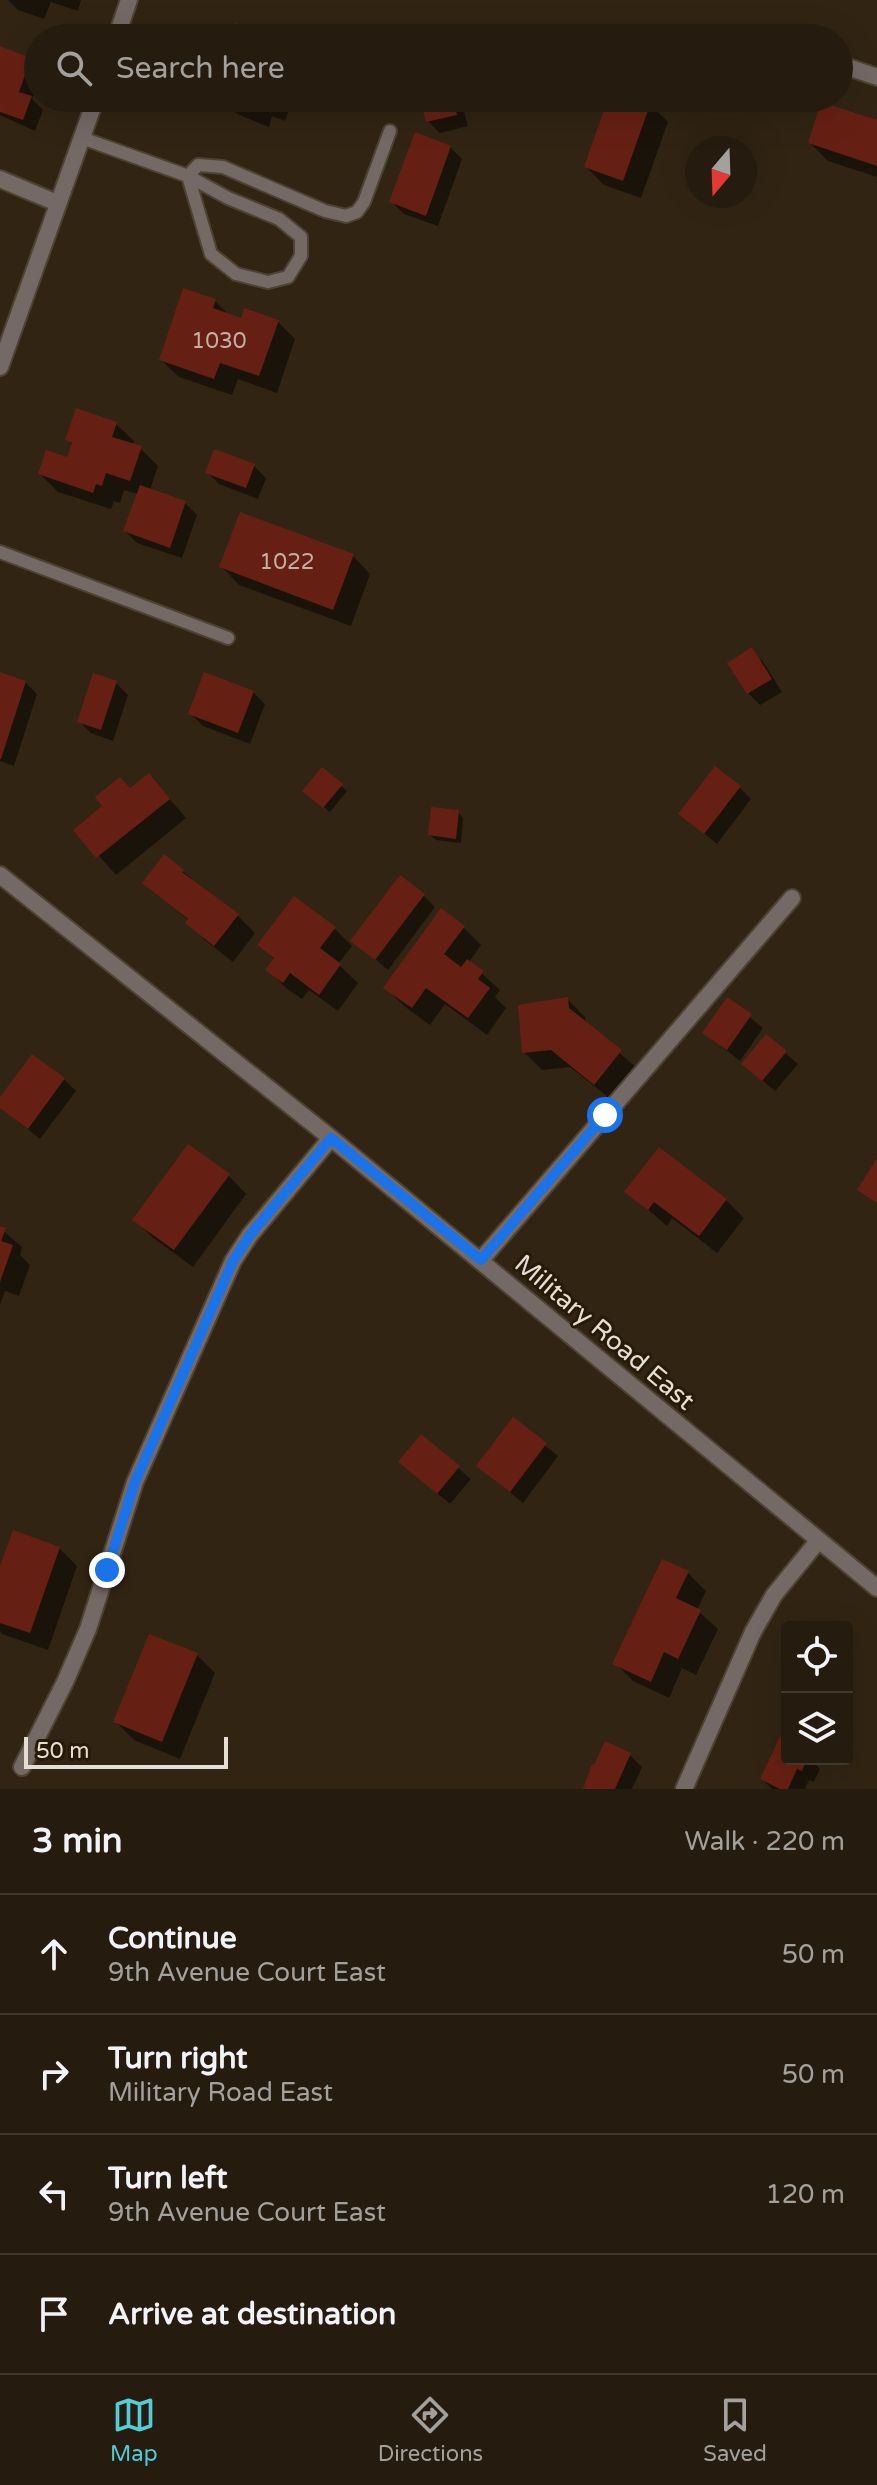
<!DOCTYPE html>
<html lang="en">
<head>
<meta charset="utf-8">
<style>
  :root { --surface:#251b0e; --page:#31281c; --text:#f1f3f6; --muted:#a3a19e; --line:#42392e; --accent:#52ccd6 }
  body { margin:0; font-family:"Varela Round",sans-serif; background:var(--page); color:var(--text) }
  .controls { position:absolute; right:24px; bottom:24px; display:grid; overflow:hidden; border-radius:8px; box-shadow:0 8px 32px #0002 }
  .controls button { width:72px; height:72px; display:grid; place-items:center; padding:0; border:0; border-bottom:2px solid var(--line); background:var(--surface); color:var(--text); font:40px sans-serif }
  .compass { position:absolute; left:685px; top:136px; width:72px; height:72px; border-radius:50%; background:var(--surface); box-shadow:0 8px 32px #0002; rotate:199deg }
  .scale { position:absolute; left:24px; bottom:20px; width:204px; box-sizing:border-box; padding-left:8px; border:4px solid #e7ded3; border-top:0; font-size:22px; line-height:28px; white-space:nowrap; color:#e7ded3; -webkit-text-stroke:6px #271a09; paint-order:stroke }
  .stop { position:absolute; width:24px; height:24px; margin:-18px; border:6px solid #1a73e8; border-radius:50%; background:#fff }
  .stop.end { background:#1a73e8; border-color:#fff; box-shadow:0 2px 8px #0008 }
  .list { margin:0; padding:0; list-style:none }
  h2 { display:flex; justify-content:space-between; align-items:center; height:104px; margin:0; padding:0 32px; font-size:34px }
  h2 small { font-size:26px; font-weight:400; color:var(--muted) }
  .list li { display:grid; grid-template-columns:52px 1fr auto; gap:24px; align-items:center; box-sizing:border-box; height:120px; padding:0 32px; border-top:2px solid var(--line) }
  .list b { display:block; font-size:30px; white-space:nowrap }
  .list p { margin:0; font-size:26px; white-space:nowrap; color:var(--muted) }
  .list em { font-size:26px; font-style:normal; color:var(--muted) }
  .icon { flex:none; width:44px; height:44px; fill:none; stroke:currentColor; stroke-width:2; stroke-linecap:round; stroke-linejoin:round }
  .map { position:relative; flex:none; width:877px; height:1789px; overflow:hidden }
  .search { position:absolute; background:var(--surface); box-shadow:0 8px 32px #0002; left:24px; right:24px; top:24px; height:88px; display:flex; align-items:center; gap:20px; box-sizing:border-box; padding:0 28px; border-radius:44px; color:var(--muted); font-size:30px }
  .sheet { height:584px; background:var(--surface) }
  nav { display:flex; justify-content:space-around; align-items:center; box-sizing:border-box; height:112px; border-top:2px solid var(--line); background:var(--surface); font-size:22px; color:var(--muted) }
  nav a { display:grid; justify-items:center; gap:4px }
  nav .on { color:var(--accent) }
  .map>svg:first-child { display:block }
  .shadow { fill:#0007 }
  .building { fill:#662013 }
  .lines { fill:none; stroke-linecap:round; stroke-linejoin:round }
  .service-casing { stroke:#4e4232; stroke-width:16 }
  .minor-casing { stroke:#4e4232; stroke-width:20 }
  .service { stroke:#756966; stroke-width:12 }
  .minor { stroke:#756966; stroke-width:16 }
  .route { stroke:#1a73e8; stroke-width:10 }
  .labels { text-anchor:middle; stroke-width:6; stroke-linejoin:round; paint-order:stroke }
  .number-label { font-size:22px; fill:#c7aea3 }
  .street-label { font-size:26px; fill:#e7ded3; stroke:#271a09 }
</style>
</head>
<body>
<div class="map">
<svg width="877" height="1789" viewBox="0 0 877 1789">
  <rect width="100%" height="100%" fill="#312413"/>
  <path class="shadow" d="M8 0H81L78 11 51 2 44 19 18 10Z
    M0 49 30 60 38 67V83L32 99 43 110 35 131 0 115Z
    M221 98H294L285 121 272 116 269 127 237 114Z
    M422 98H460L468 126 440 133 428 121Z
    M610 98H633L650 104 668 122 641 198 604 185 586 167Z
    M877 122V177L828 161 810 143Z
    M450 147 462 159 438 226 404 214 392 202Z
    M215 301 230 316 242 321H277L295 339 277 393 238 379 232 395 179 377 161 360Z
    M116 424 134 441 133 446 140 448 158 466 150 490 185 503 197 515 182 558 137 543 125 531 138 494 124 490 120 503 114 501 111 509 58 492 40 474 69 460 73 445 67 440Z
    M254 466 266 478 258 499 219 484 207 472Z
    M353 556 370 574 351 626 239 585 222 567Z
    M752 650 763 662 782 692 760 705 748 693 730 664Z
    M0 674 25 682 37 694 14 766 0 761Z
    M116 683 128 695 113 741 91 733 79 721Z
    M253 692 265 704 250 744 203 726 191 714Z
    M149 775 186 818 116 875 76 830Z
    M341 786 347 791 330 812 310 796Z
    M740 788 751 799 717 844 681 814Z
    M458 812 463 818 461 843 436 840 430 835Z
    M165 857 238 916 255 933 233 962 205 940 189 921 144 882Z
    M423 895 435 907 388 970 353 941Z
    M463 927 481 945 469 962 500 990 495 997 506 1008 487 1035 445 1004 430 1025 404 1006 386 988Z
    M334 928 352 946 338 964 358 983 338 1011 309 990 302 999 286 988 268 970 275 960 260 945Z
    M567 999 585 1017 586 1024 638 1069 613 1101 570 1067 542 1070 524 1052Z
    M728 1000 763 1028 740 1061 705 1033Z
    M766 1037 798 1064 775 1091 756 1075Z
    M64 1079 76 1091 40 1139 0 1107V1100Z
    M188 1146 229 1176 246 1194 193 1267 152 1237 135 1219Z
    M659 1149 726 1200 744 1218 717 1253 672 1218 667 1226 627 1191Z
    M0 1228 22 1247 20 1255 30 1265 19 1296 5 1291 0 1305Z
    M513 1420 558 1456 523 1503 478 1466Z
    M421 1437 471 1479 450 1504 413 1474Z
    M59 1548 77 1566 48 1650 2 1634 0 1631V1572Z
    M688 1573 706 1591 697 1610 718 1629 696 1675 682 1668 669 1698 633 1681 615 1663Z
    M197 1655 215 1673 180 1759 134 1740 116 1722Z
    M847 1685 854 1692 847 1708Z
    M787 1726V1759H819L816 1765 820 1769 814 1782 809 1780 805 1789H772L762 1779Z
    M630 1755 642 1767 632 1789H585Z"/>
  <path class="building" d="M235 23 274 38H229Z
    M0 46 31 58 19 92 32 96 23 120 0 112Z
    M220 98H270L267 105 255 100 251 110Z
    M420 98H453L457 115 426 122Z
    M608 98H639L651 102 623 181 584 167Z
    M821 102 877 120V166L808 143Z
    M415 132 451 146 426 216 389 202Z
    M183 288 216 299 213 308 241 318 244 308 279 320 259 376 220 363 214 379 159 360Z
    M76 408 117 422 112 437 142 446 130 481 106 473 102 486 96 484 93 493 38 474 46 450 67 457 72 443 65 440Z
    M214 449 255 464 246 488 205 473Z
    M140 485 186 501 170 548 123 531Z
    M240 512 354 554 333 610 219 567Z
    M752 647 772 679 747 694 727 663Z
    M0 672 26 681 1 759H0Z
    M204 672 254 691 238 733 188 714Z
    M93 673 117 681 101 730 77 722Z
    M715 766 741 786 704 834 678 814Z
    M322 767 343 784 323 808 302 791Z
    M149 773 170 799 96 858 73 830 102 806 95 797 120 777 130 788Z
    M431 807 459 810 456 839 428 835Z
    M164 854 184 870 182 872 239 914 214 946 185 923 188 919 142 883Z
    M400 875 425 894 375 960 350 941Z
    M294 896 336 927 320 948 341 964 319 995 290 973 283 983 265 970 274 958 257 945Z
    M441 908 465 926 444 954 461 967 467 959 484 971 478 979 490 988 468 1018 426 988 412 1008 383 988Z
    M568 997 569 1008 622 1050 594 1085 551 1050 522 1053 518 1005Z
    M727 997 752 1014 727 1050 702 1033Z
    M766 1034 787 1051 762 1081 741 1064Z
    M32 1054 65 1078 28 1129 0 1108V1097Z
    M188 1144 230 1174 174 1250 132 1220Z
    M659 1147 727 1199 699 1236 654 1202 648 1210 624 1192Z
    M877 1158V1203L857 1190Z
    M0 1226 6 1228 1 1241 13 1245 0 1282Z
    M513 1417 547 1443 510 1492 476 1466Z
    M421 1434 460 1466 437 1494 398 1462Z
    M13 1530 60 1547 30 1633 0 1623V1566Z
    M662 1559 689 1571 676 1598 701 1610 678 1659 664 1652 651 1682 612 1664Z
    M149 1634 198 1653 162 1742 113 1722Z
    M787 1722V1759H807L802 1771 797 1769 788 1789H780L760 1779Z
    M605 1741 631 1753 615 1789H583L592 1764 594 1765Z"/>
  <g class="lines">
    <defs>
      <path id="service" d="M82 138 188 176 228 198 279 219 301 237V256L288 277 268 282 236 274 211 254 188 176 198 165 223 167 325 211 346 216 357 212 364 202 390 131
        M0 552 228 638"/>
      <path id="minor" d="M116 38 129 0
        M839 64 877 77
        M0 179 57 203
        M0 367 96 98
        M0 875 331 1138 877 1588
        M481 1260 792 898
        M22 1767 65 1682 88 1629 135 1482 233 1261 250 1235 331 1138
        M684 1789 753 1632 774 1595 818 1541"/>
    </defs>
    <use href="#service" class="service-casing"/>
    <use href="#minor" class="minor-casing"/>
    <use href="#service" class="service"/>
    <use href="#minor" class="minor"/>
  </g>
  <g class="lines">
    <path class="route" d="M107 1570 135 1482 233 1261 250 1235 331 1138 481 1260 605 1115"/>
  </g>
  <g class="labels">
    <g class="number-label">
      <text x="219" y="348">1030</text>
      <text x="287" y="569">1022</text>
    </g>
    <g class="street-label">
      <text transform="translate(605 1332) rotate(40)" y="9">Military Road East</text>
    </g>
  </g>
</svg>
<div class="controls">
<button><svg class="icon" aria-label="locate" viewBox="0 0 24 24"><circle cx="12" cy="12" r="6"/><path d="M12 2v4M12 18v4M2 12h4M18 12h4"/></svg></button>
<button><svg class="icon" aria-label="layers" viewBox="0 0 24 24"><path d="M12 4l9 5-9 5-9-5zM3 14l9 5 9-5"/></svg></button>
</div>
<svg class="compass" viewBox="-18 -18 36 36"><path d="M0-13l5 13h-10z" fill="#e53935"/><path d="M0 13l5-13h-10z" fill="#a3a19e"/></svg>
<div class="scale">50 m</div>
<div class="stop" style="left:605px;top:1115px"></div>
<div class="stop end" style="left:107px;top:1570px"></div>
<div class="search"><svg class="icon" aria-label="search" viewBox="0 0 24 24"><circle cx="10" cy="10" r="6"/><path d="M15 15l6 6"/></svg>Search here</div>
</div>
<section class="sheet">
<h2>3 min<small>Walk · 220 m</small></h2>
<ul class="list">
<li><svg class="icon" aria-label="ahead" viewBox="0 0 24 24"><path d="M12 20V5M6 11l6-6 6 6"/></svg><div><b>Continue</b><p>9th Avenue Court East</p></div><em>50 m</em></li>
<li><svg class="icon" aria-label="right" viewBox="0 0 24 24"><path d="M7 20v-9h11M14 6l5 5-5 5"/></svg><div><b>Turn right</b><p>Military Road East</p></div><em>50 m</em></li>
<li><svg class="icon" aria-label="left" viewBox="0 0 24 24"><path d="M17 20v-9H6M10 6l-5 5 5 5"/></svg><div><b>Turn left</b><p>9th Avenue Court East</p></div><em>120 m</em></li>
<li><svg class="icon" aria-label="arrive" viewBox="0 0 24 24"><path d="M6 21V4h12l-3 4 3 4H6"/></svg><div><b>Arrive at destination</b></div></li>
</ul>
</section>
<nav>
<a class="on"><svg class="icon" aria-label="map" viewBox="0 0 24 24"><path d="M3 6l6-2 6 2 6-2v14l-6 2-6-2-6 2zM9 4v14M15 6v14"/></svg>Map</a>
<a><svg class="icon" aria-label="directions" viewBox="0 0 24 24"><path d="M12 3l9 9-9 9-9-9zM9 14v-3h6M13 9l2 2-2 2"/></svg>Directions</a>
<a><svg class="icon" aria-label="saved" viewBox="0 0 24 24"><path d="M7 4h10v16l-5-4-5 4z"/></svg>Saved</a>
</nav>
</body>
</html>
